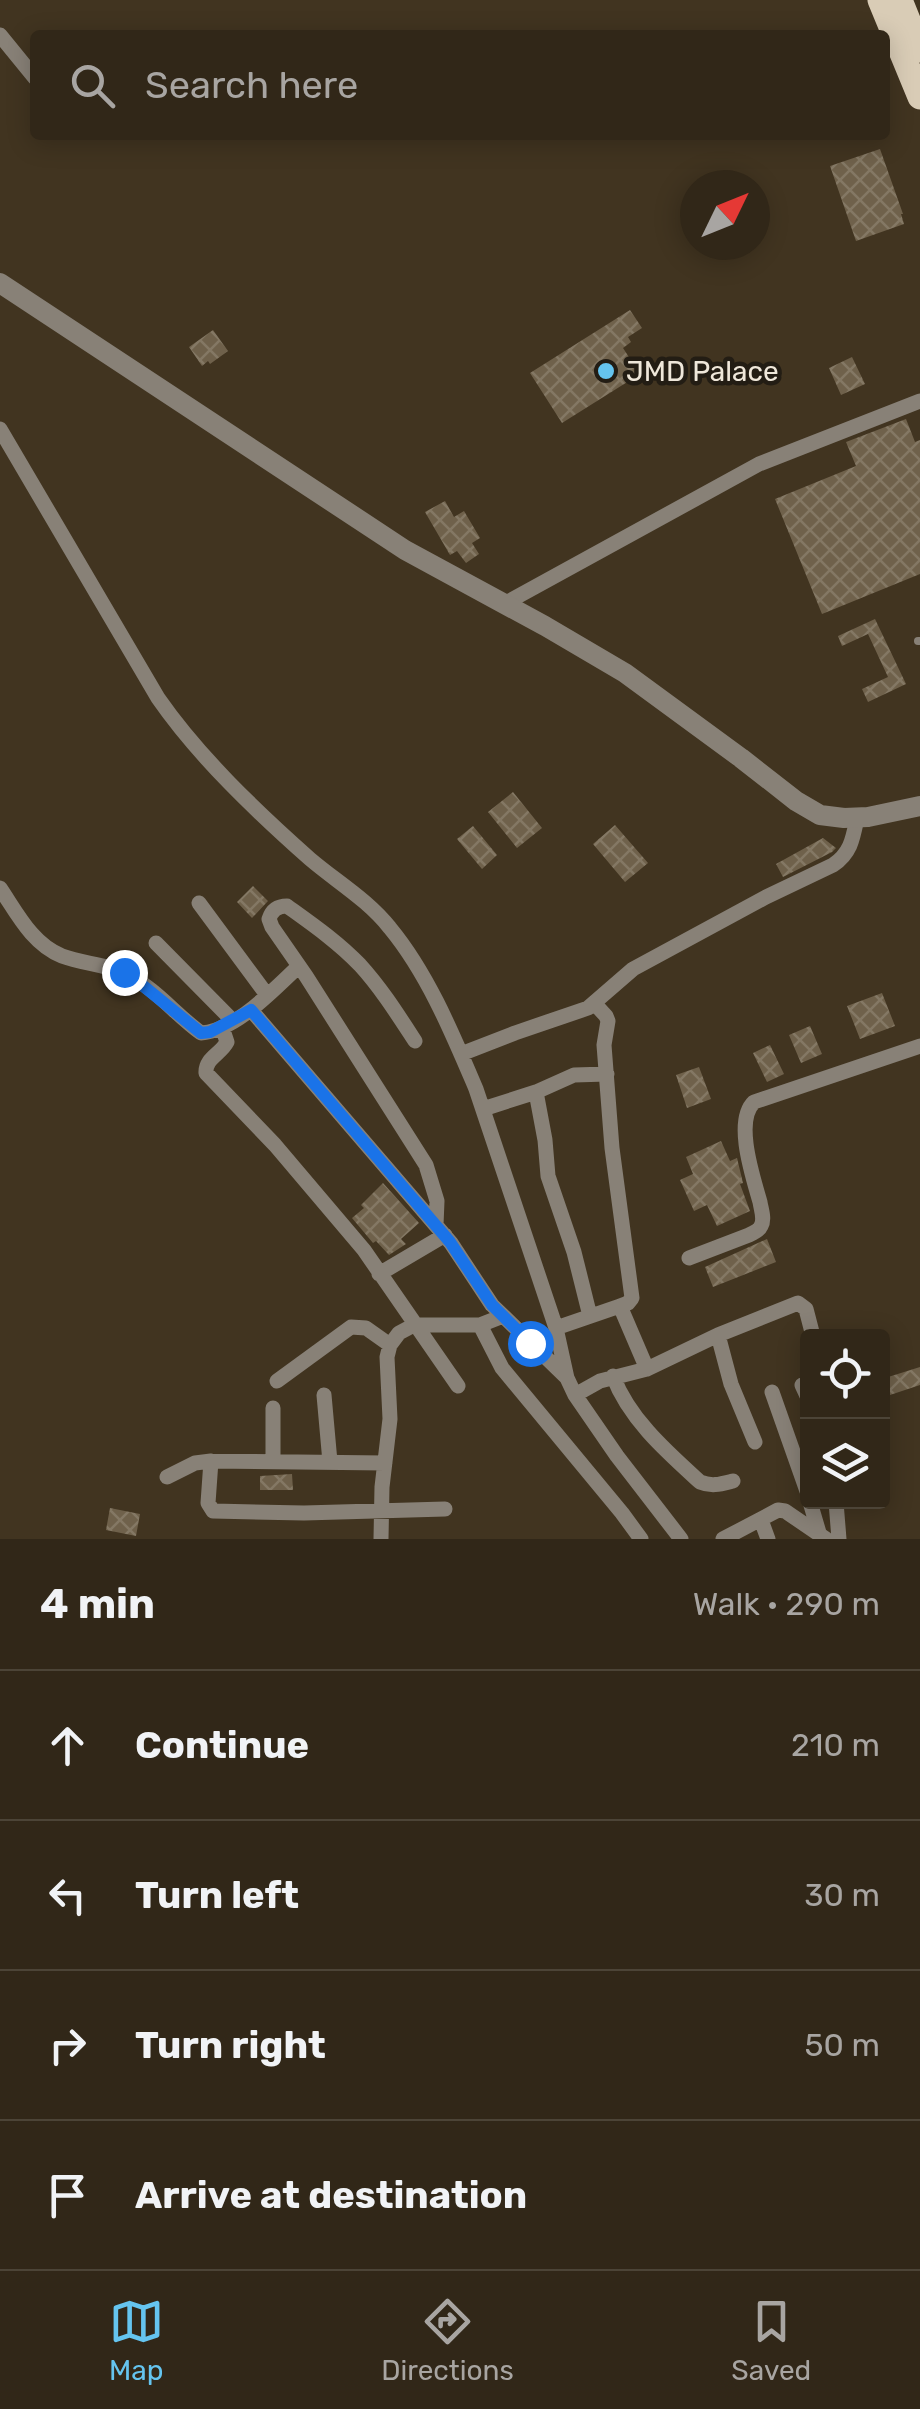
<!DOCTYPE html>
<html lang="en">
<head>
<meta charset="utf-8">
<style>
  :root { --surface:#312718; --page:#392f21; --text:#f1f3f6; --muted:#a8a5a2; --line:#4c4437; --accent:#65c4ef }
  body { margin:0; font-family:Rubik,sans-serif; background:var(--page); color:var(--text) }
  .controls { position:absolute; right:30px; bottom:30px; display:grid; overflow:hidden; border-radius:10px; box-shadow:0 5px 25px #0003 }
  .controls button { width:90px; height:90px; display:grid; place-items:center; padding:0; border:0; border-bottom:2px solid var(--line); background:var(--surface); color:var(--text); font:50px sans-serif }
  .compass { position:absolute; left:680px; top:170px; width:90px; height:90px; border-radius:50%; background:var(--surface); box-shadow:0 5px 25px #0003; rotate:47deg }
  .stop { position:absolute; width:30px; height:30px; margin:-22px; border:8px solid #1a73e8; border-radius:50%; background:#fff }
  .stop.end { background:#1a73e8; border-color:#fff; box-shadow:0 2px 10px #0008 }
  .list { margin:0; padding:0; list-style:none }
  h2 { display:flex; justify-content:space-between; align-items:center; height:130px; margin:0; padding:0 40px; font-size:42px }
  h2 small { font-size:32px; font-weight:400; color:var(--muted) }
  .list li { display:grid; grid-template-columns:65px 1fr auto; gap:30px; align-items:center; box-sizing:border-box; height:150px; padding:0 40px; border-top:2px solid var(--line) }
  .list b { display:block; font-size:38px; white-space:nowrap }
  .list em { font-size:32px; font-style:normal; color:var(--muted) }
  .icon { flex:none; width:55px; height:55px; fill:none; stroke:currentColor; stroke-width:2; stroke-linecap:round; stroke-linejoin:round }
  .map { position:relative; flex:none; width:920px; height:1539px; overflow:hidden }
  .search { position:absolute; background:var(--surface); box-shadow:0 5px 25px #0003; left:30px; right:30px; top:30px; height:110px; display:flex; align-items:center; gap:25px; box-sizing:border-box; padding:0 35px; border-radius:10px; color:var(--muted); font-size:38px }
  .sheet { height:730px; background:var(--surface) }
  nav { display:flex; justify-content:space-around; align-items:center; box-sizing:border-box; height:140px; border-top:2px solid var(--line); background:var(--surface); font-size:28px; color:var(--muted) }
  nav a { display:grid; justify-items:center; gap:5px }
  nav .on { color:var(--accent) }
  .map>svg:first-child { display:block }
  .building { fill:url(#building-cross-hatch) }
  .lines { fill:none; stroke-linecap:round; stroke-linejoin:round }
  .service { stroke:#888177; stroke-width:8 }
  .minor { stroke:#888177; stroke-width:15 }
  .tertiary { stroke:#888177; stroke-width:20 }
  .primary { stroke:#d9ccb6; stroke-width:25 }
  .route { stroke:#1a73e8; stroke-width:12 }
  .poi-dot { fill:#65c4ef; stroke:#231d14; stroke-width:4 }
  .labels { text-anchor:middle; stroke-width:9; stroke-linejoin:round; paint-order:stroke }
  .poi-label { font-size:28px; fill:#efe7da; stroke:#231d14; text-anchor:start }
</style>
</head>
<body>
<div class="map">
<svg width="920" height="1539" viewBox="0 0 920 1539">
  <defs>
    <pattern id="building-cross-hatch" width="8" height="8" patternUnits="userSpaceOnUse" patternTransform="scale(2.5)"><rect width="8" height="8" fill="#6f614b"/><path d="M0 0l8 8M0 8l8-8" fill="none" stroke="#847864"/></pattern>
  </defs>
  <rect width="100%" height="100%" fill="#413420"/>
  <path class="building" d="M880 149 903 214H901L904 224 856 241 830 166Z
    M630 310 642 328 628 337 631 342 623 348 640 374 562 423 530 373Z
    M213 330 228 351 210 364 208 361 202 366 189 347Z
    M852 357 865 384 841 395 829 368Z
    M906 419 915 442 920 440V574L822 614 775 499 856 466 846 442Z
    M445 501 454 517 464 511 480 538 472 543 479 554 466 563 457 551 450 555 425 512Z
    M875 619 906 684 868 702 862 689 888 677 868 634 842 646 838 636Z
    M513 792 542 828 517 848 488 812Z
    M615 825 648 863 625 882 593 844Z
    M473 826 497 855 482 869 457 839Z
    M823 838 836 848 832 852 783 877 776 864Z
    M253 886 268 901 252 918 237 902Z
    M882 993 895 1026 860 1039 847 1006Z
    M810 1026 822 1054 801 1063 789 1035Z
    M770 1045 784 1074 767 1082 753 1053Z
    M699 1067 711 1099 687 1108 676 1075Z
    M721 1141 730 1161 737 1158 743 1183 740 1184 750 1211 717 1226 707 1205 694 1211 680 1180 693 1174 686 1157Z
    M383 1183 419 1223 401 1239 406 1244 389 1255 376 1241 373 1243 352 1218 364 1208 361 1205Z
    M767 1239 776 1262 713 1287 705 1267Z
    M920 1367V1385L890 1395 885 1378Z
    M292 1474 293 1490H260V1476Z
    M110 1508 140 1514 136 1536 106 1530Z"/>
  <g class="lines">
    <path class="service" d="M918 641H920"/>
    <path class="minor" d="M0 35 35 78
      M0 429 158 698C199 757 256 811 310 859 337 882 368 900 390 928 428 974 453 1035 476 1089L556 1328 567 1378 575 1395 617 1456 681 1539
      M504 604 759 464 920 401
      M0 888C17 913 32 944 62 956 83 964 108 964 128 975 156 989 176 1015 201 1033 236 1031 274 989 299 966
      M199 903 267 995
      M156 943 233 1021
      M251 1010 451 1243 492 1305 567 1378
      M222 1027 227 1042C221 1054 205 1058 206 1073L275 1145 364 1250 458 1386
      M415 1041C398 1015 381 988 360 965 338 942 312 924 287 906 277 906 272 910 269 919L272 927 306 976 426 1165 437 1201 436 1225
      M461 1054 515 1033 588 1008 633 969 766 897 833 865C851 853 853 838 857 818
      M536 1092 545 1140 548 1176 574 1252 590 1316
      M483 1109 536 1092 574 1075 607 1074
      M689 1258 749 1235C754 1232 759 1231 761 1226 765 1219 761 1209 760 1202 753 1177 734 1121 754 1102L920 1046
      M379 1274 445 1235
      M620 1306 647 1369
      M480 1325 502 1368 622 1513 641 1539
      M556 1328 620 1306 628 1303 632 1298 612 1148 604 1045 608 1021 606 1016 595 1004
      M718 1335 731 1384 755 1442
      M613 1376C629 1419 667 1452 700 1482 712 1487 721 1484 733 1481
      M277 1381 351 1327 366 1328 390 1345
      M802 1385 808 1398
      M772 1392 808 1494
      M324 1395 330 1462
      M575 1395 600 1381 647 1369 718 1335 798 1303 806 1309 813 1336
      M211 1461 208 1503 213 1511 304 1513 445 1509
      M273 1461V1408
      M167 1477 195 1463 211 1461 385 1463
      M810 1502 820 1536
      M836 1502 839 1539
      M761 1520 768 1539
      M381 1539 382 1487 390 1419 387 1357 390 1345 399 1333 414 1325H480L503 1316
      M723 1539 778 1510 785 1511 826 1539"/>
    <path class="tertiary" d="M0 283 405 550 545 626 625 673 741 758 796 801 820 815 844 818 868 817 920 806"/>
    <path class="primary" d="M880 0 920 97
      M900 0 920 50"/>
  </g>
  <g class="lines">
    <path class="route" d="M124 972 136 980 201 1033 210 1032 251 1010 450 1242 492 1305 530 1343"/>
  </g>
  <circle class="poi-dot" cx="606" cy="371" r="10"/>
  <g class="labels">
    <g class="poi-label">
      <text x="626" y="381">JMD Palace</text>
    </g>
  </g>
</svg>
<div class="controls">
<button><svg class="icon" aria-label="locate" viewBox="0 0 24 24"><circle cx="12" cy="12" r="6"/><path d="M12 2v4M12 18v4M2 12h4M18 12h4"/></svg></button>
<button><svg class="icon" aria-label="layers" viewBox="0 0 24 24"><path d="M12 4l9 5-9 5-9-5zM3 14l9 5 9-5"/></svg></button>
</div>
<svg class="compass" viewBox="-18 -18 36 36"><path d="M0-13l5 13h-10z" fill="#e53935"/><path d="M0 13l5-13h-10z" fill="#a8a5a2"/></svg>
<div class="stop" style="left:530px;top:1343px"></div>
<div class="stop end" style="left:124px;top:972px"></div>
<div class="search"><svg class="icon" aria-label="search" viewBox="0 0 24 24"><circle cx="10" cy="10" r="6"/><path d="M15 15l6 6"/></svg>Search here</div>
</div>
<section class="sheet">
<h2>4 min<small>Walk · 290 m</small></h2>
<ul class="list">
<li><svg class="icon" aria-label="ahead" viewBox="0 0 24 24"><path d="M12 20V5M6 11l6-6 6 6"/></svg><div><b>Continue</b></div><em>210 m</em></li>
<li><svg class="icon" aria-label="left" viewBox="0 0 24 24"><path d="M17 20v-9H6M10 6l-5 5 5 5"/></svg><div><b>Turn left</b></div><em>30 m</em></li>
<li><svg class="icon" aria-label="right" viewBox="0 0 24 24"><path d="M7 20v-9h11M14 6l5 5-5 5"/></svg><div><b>Turn right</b></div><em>50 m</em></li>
<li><svg class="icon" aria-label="arrive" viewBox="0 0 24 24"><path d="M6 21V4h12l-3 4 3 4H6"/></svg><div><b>Arrive at destination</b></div></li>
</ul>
</section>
<nav>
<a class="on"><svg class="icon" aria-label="map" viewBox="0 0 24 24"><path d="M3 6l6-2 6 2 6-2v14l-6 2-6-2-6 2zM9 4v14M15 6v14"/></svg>Map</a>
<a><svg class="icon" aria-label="directions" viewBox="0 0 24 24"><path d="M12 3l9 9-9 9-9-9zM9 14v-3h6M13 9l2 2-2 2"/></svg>Directions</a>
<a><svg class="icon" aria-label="saved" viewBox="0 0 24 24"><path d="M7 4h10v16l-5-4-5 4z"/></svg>Saved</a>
</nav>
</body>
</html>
